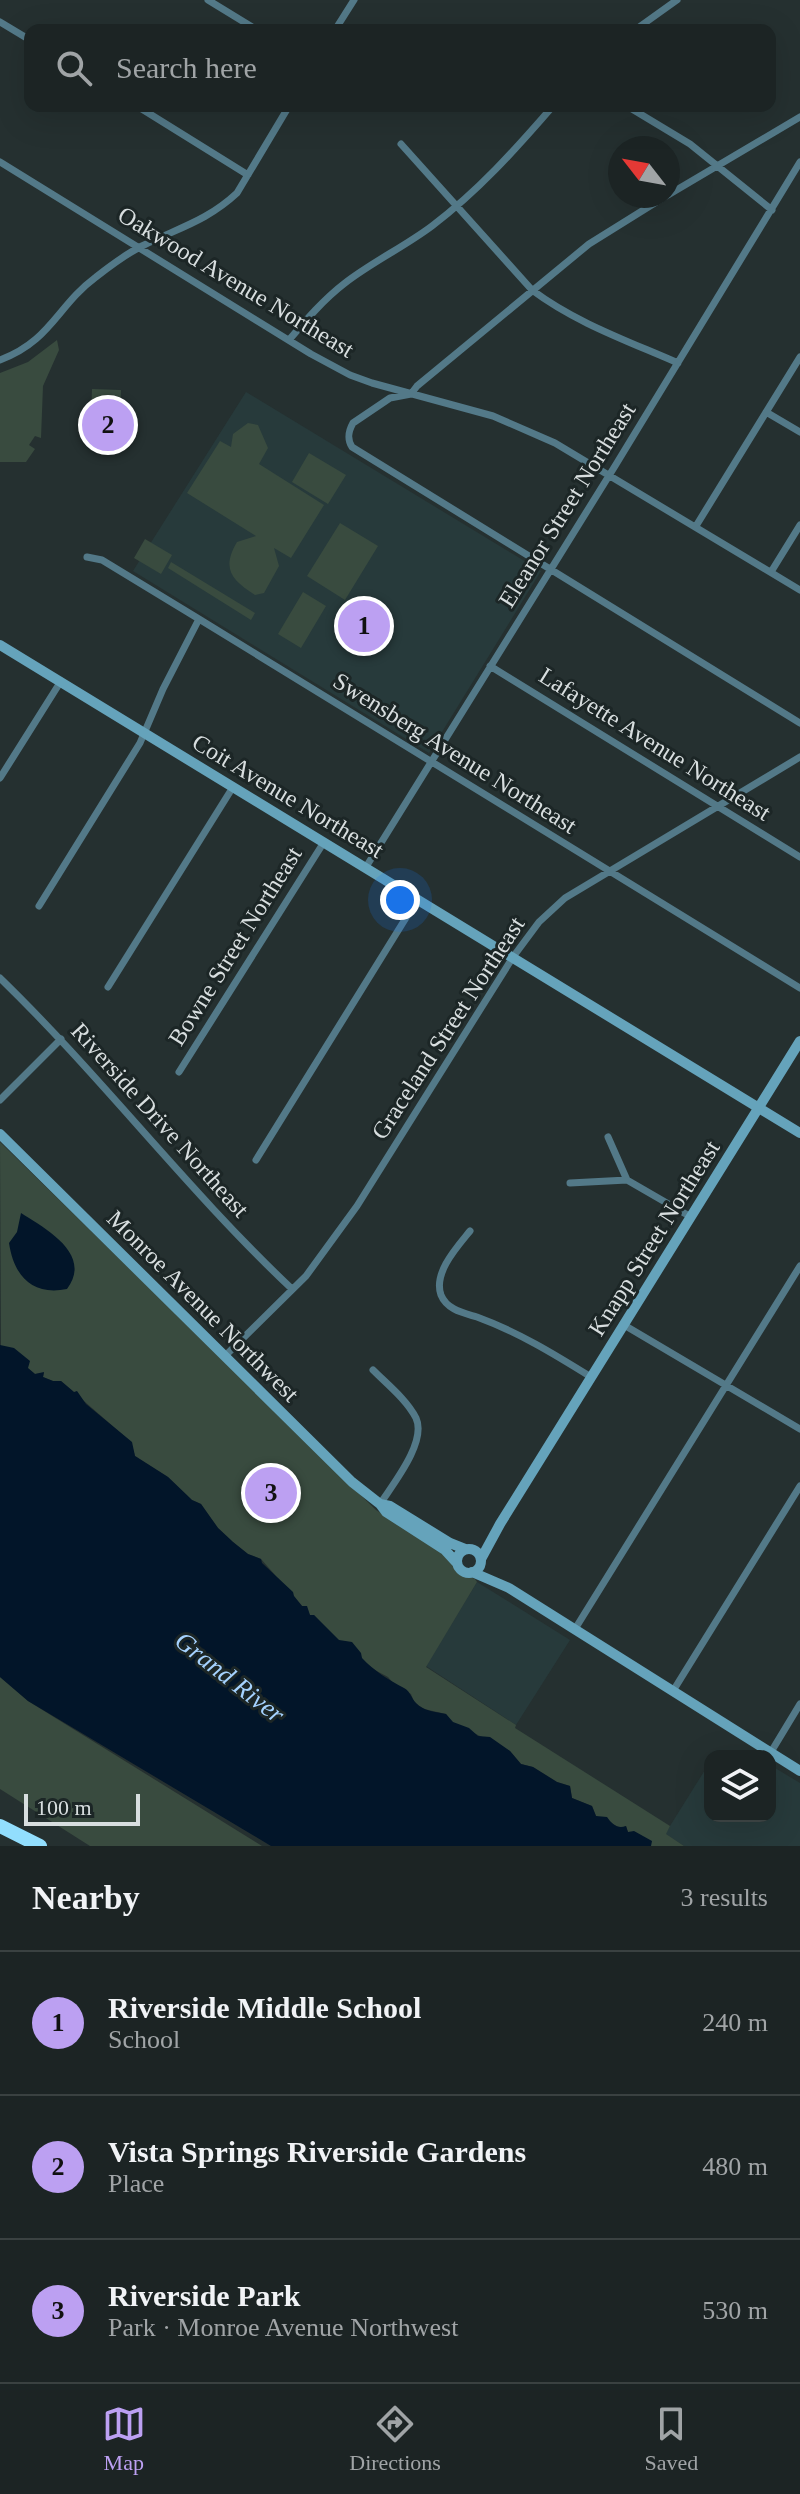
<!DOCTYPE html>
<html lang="en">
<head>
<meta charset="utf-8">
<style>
  :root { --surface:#1c2424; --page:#252c2c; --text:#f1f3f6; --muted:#a0a4a6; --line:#3a4141; --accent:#bca0f2 }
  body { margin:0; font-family:"Times New Roman",serif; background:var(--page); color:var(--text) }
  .controls { position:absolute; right:24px; bottom:24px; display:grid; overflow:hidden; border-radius:16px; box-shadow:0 8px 32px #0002 }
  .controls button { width:72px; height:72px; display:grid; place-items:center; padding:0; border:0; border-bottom:2px solid var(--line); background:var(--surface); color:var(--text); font:40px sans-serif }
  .compass { position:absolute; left:608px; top:136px; width:72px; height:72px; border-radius:50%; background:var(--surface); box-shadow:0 8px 32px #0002; rotate:301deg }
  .scale { position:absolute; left:24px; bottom:20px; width:116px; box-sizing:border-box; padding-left:8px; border:4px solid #d8dedf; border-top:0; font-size:22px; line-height:28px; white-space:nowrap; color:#d8dedf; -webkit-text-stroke:6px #1c2626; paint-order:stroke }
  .you { position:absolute; left:400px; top:900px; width:28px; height:28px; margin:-20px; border:6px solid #fff; border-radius:50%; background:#1a73e8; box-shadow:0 0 0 12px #1a73e833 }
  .badge { display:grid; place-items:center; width:52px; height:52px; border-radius:50%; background:var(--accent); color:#111; font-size:26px; font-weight:700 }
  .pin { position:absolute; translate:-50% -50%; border:4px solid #fff; box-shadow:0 2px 8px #0006 }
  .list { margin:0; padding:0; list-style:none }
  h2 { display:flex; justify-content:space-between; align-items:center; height:104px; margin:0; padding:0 32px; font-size:34px }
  h2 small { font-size:26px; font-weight:400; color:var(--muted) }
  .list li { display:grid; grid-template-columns:52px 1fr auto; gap:24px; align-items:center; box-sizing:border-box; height:144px; padding:0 32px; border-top:2px solid var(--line) }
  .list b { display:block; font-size:30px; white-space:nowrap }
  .list p { margin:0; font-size:26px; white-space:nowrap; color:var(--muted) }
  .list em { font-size:26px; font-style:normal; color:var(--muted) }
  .icon { flex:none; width:44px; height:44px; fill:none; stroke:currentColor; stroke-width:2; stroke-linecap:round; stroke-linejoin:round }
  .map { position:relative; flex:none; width:800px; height:1846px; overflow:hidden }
  .search { position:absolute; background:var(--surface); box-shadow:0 8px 32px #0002; left:24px; right:24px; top:24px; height:88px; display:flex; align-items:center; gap:20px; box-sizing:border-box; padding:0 28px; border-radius:16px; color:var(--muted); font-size:30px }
  .sheet { height:536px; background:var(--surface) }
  nav { display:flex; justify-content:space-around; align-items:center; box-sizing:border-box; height:112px; border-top:2px solid var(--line); background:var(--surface); font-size:22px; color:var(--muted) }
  nav a { display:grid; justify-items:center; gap:4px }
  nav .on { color:var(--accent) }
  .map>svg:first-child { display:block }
  .built { fill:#273a3b }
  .green { fill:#394b3f }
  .water { fill:#021529 }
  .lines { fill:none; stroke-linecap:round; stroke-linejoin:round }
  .street { stroke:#537988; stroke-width:7 }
  .secondary { stroke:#65a3bb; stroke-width:10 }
  .highway { stroke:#92defd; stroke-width:14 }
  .labels { text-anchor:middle; stroke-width:6; stroke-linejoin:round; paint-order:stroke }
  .street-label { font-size:24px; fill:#d8dedf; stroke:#1c2626 }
  .water-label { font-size:26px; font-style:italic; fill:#a5d2fe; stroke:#1c2626 }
</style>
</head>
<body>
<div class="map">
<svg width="800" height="1846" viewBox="0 0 800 1846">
  <rect width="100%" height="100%" fill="#253030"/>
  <path class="built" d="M246 392 541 571 429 753 133 571Z
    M477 1582 570 1640 516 1725 426 1666Z
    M710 1762V1816H770V1765L800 1783V1846H684L665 1834Z"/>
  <path class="green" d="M57 340 59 350 43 386 41 438 35 436 29 445 35 449 26 462H0V373L28 362Z
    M92 389 121 390 120 421 91 420Z
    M248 423 258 425 268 448 259 464 324 505 291 558 274 548 279 566 264 593 255 595C232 580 221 569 237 542L256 536 187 493 220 441 231 447 233 434Z
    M309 453 346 475 328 504 292 482Z
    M340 523 378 546 345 600 307 576Z
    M145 539 172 555 161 574 134 558Z
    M171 562 255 613 251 620 168 568Z
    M303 592 326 606 301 648 278 634Z
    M0 1142 376 1510 445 1554 459 1572 475 1579 477 1582 426 1667 516 1725 515 1728 670 1826 666 1834 684 1846H651L649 1841 635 1832H628L626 1826 621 1828 596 1816 592 1806 572 1798 570 1786 557 1782 533 1767 521 1764 510 1751 452 1722 446 1714 424 1709 414 1702 411 1694 394 1684 388 1677 371 1668 329 1632 314 1615H310L261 1559 248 1554 233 1542 218 1528 201 1504 192 1500 168 1477 135 1456 131 1442 61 1381H53L43 1377 44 1373 35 1374 1 1347Z
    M0 1677 28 1701 262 1846H90L0 1789Z"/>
  <path class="water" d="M21 1213C46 1229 93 1254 67 1289 32 1296 14 1276 9 1243L17 1232Z
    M0 1345 14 1348 30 1361 28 1368 35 1374 44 1372 43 1377 53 1381H61L74 1392 77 1391 86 1404 132 1442 135 1456 168 1477 192 1500 201 1504 218 1528 233 1542 248 1554 261 1559 262 1563 293 1592 294 1596 302 1606H307L310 1615H314L339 1640 352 1642 361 1653 362 1658C374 1671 389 1680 404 1688 411 1692 411 1698 416 1703 423 1711 436 1712 446 1714L453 1722 469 1728 478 1736 490 1737 510 1751 521 1764 533 1767 557 1782 570 1786 572 1798 592 1806 596 1816 607 1817C612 1824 617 1829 626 1826L628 1832 634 1831 652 1841 651 1846H271L28 1701 0 1677Z"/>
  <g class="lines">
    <path class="street" d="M208 0 257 30
      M0 22 30 40
      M335 30 354 0
      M635 30 677 0
      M137 106 248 175
      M627 106 690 144 772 210
      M401 144 532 290C576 323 628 341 678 363
      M0 162 311 354 350 375 372 383 493 416 555 443 800 590
      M668 195 800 117
      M666 196 589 244 417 386 411 394 390 398 353 423C348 432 347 439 352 447L800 723
      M289 340C306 320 324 299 345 283 372 262 404 247 432 226 478 191 515 150 553 106
      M0 360C51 341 57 306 96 277 110 266 126 254 142 246 178 228 207 221 237 193L289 106
      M766 412 800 432
      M696 526 800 357
      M87 557 102 560 199 619 800 988
      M771 572 800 525
      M490 666 800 857
      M0 778 61 681
      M366 867 615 466 800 162
      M39 906 140 743 163 689 199 619
      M0 978C102 1077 188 1191 292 1289
      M108 987 233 787
      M179 1072 324 842
      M0 1100 61 1039
      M608 1137 627 1180
      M256 1160 417 900
      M627 1180 691 1217
      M570 1183 627 1180
      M470 1231C457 1247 433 1273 441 1295 447 1310 464 1313 477 1317 518 1332 554 1354 591 1377
      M624 1325 800 1429
      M225 1356 306 1276 357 1206 513 957 539 922 565 898 800 757
      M373 1370C387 1384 407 1400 416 1418 427 1442 393 1484 380 1504
      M575 1629 800 1266
      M673 1691 800 1486
      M771 1752 800 1704"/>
    <path class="secondary" d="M0 645 800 1133
      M0 1134 352 1482 380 1504 386 1512 445 1550 456 1562
      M380 1504 390 1506 450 1543 465 1549
      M457 1561a12 12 0 1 1 24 0a12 12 0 1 1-24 0Z
      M481 1559 500 1524 800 1041
      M472 1572 509 1588 800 1771"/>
    <path class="highway" d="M0 1826 40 1846"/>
  </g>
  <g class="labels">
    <g class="street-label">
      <text transform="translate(236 282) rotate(31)" y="8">Oakwood Avenue Northeast</text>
      <text transform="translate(567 505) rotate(-58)" y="8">Eleanor Street Northeast</text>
      <text transform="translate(655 744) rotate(32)" y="8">Lafayette Avenue Northeast</text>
      <text transform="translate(455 753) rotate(32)" y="8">Swensberg Avenue Northeast</text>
      <text transform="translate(288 796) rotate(31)" y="8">Coit Avenue Northeast</text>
      <text transform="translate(235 946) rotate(-58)" y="8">Bowne Street Northeast</text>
      <text transform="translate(448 1028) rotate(-57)" y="8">Graceland Street Northeast</text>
      <text transform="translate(160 1120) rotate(48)" y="8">Riverside Drive Northeast</text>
      <text transform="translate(654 1238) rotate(-58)" y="8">Knapp Street Northeast</text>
      <text transform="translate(203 1306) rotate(45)" y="8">Monroe Avenue Northwest</text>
    </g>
    <g class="water-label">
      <text transform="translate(230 1677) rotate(38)" y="9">Grand River</text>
    </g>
  </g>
</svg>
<div class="controls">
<button><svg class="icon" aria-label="layers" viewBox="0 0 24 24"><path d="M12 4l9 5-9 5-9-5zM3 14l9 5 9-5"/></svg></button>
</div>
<svg class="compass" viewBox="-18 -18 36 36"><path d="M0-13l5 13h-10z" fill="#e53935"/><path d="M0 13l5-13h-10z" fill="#a0a4a6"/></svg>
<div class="scale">100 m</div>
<div class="you"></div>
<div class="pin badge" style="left:364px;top:626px">1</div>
<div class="pin badge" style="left:108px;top:425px">2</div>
<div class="pin badge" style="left:271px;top:1493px">3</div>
<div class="search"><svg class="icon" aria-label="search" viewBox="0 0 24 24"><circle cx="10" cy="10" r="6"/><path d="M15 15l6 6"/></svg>Search here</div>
</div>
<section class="sheet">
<h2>Nearby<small>3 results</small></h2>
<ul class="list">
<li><span class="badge">1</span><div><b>Riverside Middle School</b><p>School</p></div><em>240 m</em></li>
<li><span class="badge">2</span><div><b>Vista Springs Riverside Gardens</b><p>Place</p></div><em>480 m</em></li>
<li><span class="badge">3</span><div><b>Riverside Park</b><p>Park · Monroe Avenue Northwest</p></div><em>530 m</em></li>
</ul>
</section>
<nav>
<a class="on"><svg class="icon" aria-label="map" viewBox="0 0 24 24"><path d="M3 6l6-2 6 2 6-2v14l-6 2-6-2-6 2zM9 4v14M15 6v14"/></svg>Map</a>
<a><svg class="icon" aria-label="directions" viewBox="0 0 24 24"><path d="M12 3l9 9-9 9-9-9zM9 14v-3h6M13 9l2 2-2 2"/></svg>Directions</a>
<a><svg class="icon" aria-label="saved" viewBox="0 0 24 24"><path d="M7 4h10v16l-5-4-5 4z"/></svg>Saved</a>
</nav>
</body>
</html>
